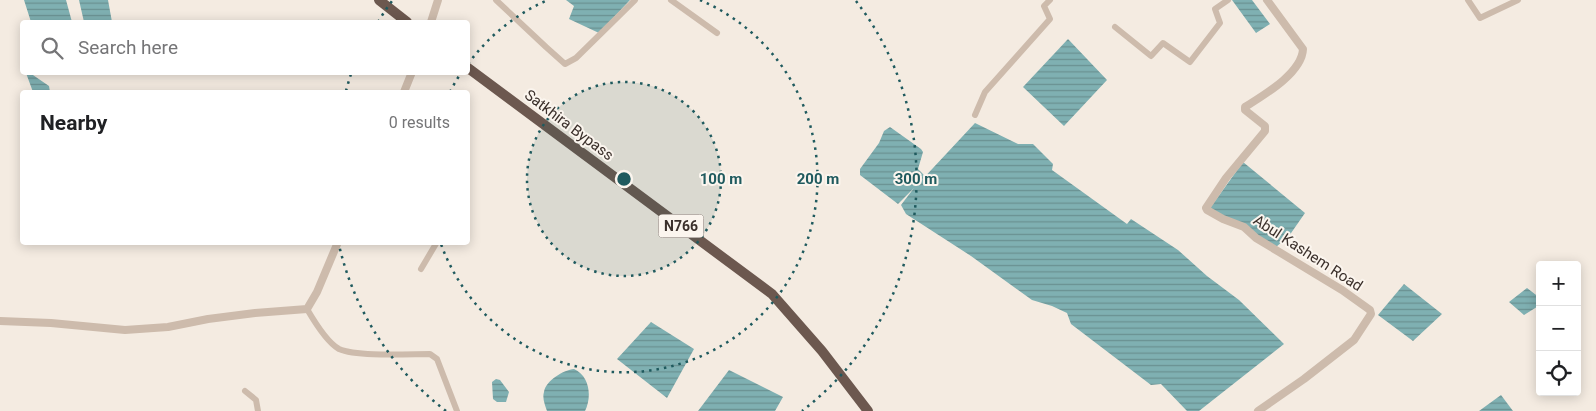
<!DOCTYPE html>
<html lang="en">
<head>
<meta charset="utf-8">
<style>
  :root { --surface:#fff; --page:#f6f6f6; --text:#202124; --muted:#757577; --line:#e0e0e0 }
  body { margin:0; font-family:Roboto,sans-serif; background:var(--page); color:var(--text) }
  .controls { position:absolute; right:15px; bottom:15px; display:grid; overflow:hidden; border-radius:5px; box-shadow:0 2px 12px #0003 }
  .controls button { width:45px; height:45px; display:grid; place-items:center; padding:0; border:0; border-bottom:1px solid var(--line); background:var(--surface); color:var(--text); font:25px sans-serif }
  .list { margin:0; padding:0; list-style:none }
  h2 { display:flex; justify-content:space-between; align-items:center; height:65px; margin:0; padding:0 20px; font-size:21px }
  h2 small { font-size:16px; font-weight:400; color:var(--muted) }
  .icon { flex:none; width:28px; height:28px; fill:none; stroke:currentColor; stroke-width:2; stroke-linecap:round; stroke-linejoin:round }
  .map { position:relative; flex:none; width:1596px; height:411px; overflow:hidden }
  .search { position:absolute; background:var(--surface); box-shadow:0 2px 12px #0003; left:20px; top:20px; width:450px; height:55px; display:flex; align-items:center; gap:12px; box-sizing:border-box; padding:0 18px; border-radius:5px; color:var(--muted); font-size:19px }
  .panel { position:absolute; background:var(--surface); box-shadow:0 2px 12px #0003; left:20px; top:90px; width:450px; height:155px; border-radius:5px }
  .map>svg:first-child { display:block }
  .water { fill:url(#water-rules) }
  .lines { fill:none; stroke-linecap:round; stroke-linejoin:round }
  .minor { stroke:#cdbbac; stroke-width:6 }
  .tertiary { stroke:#cdbbac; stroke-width:8 }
  .trunk { stroke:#6c584f; stroke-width:10 }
  .ring { fill:none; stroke:#1f5a5e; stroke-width:2.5; stroke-dasharray:2.5 5 }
  .labels { text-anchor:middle; stroke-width:4; stroke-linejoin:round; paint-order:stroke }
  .shield { fill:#fbf5ee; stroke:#756b66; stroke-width:1 }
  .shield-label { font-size:14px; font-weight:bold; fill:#3b302b }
  .street-label { font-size:15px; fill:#3b302b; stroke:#fbf5ee }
  .centre { fill:#1f5a5e; stroke:#fbf5ee; stroke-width:2.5 }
  .ring-label { font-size:15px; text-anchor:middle; font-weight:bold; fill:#1f5a5e; stroke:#fbf5ee; stroke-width:4; stroke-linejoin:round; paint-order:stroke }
</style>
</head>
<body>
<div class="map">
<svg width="1596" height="411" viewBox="0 0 1596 411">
  <defs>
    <pattern id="water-rules" width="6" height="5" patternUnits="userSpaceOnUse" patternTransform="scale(1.25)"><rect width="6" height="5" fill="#7fb0b2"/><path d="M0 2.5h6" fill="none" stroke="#699091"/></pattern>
  </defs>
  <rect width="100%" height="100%" fill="#f4ebe1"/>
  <path class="water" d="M24 0H66L72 22H31Z
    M79 0H108L112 22H84Z
    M566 0H630L599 33 569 19 574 6Z
    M1232 0H1252L1270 24 1256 33Z
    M1068 39 1107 80 1064 126 1023 87Z
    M26 73H30L49 86 50 92H33Z
    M975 123 1018 144H1033L1053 164 1052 170 1127 224 1131 219 1178 250 1207 276 1239 300 1284 344 1199 411H1187L1161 384 1151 385 1071 324 1067 313 1052 306 1032 300 971 256 906 214 901 205 914 188 898 204 860 175V169L879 143 884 131 890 127 921 149 923 152 918 169 925 176 919 183Z
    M1243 162 1305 213 1289 236 1276 247 1210 208Z
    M1404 284 1442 314 1413 341 1378 315Z
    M1527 288 1540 298V305L1524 315 1509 302Z
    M651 322 694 349 667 398 617 359Z
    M574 369C590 376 592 397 585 411H547C545 405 542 398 544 392 546 380 564 370 574 369Z
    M729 370 783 397 775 411H698Z
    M496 379 500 380 509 392 506 402H497L493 399 492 382Z
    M1501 395 1513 411H1479Z"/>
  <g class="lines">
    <path class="minor" d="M496 0 546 47 565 64 576 58 635 0
      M671 0 717 33
      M1468 0 1480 18 1518 0
      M1115 27 1151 56 1163 43 1190 62 1220 23 1215 9 1228 0
      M975 115 985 92 1050 19 1044 6 1050 0
      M421 269 437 242
      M307 309C314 321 328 343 339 349 357 357 409 354 430 354L437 359 457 411
      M245 391 256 400 258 411"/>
    <path class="tertiary" d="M431 22 438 0
      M404 92 412 72
      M0 321 51 323 125 330 168 327 208 319 255 313 307 309 317 292 338 242
      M1258 411 1304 379 1354 340 1371 314 1370 310 1342 290 1256 238 1244 227 1223 219 1207 210 1206 208 1226 178 1265 131V126L1245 110V107C1264 95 1302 73 1303 49L1267 0"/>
    <path class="trunk" d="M379 0 407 22
      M468 68 772 294 822 351 868 411"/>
  </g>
  <circle cx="624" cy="179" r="97" fill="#1f5a5e" fill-opacity=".12"/>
  <g class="ring">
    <circle cx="624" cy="179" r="97"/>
    <path d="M450 92A194 194 0 0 1 461 73M468 64A194 194 0 0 1 548 0M700 0A194 194 0 1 1 441 244"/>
    <path d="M446 411A292 292 0 0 1 339 245M346 91A292 292 0 0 1 351 74M378 22A292 292 0 0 1 392 1M856 1A292 292 0 0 1 802 411"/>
  </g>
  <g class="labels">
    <rect class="shield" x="658.5" y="214.5" width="45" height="23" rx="4"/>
    <g class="shield-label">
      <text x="681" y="231">N766</text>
    </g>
    <g class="street-label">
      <text transform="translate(569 125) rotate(37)" y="5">Satkhira Bypass</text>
      <text transform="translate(1308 253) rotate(33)" y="5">Abul Kashem Road</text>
    </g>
  </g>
  <circle cx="624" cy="179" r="8" class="centre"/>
  <g class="ring-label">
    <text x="721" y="184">100 m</text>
    <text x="818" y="184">200 m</text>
    <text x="916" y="184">300 m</text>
  </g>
</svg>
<div class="controls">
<button>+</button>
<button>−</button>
<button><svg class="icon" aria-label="locate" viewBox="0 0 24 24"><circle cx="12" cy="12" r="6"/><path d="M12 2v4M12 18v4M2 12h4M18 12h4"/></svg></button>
</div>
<div class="search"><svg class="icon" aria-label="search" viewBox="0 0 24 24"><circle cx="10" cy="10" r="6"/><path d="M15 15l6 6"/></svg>Search here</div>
<section class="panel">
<h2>Nearby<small>0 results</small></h2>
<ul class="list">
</ul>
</section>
</div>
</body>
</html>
